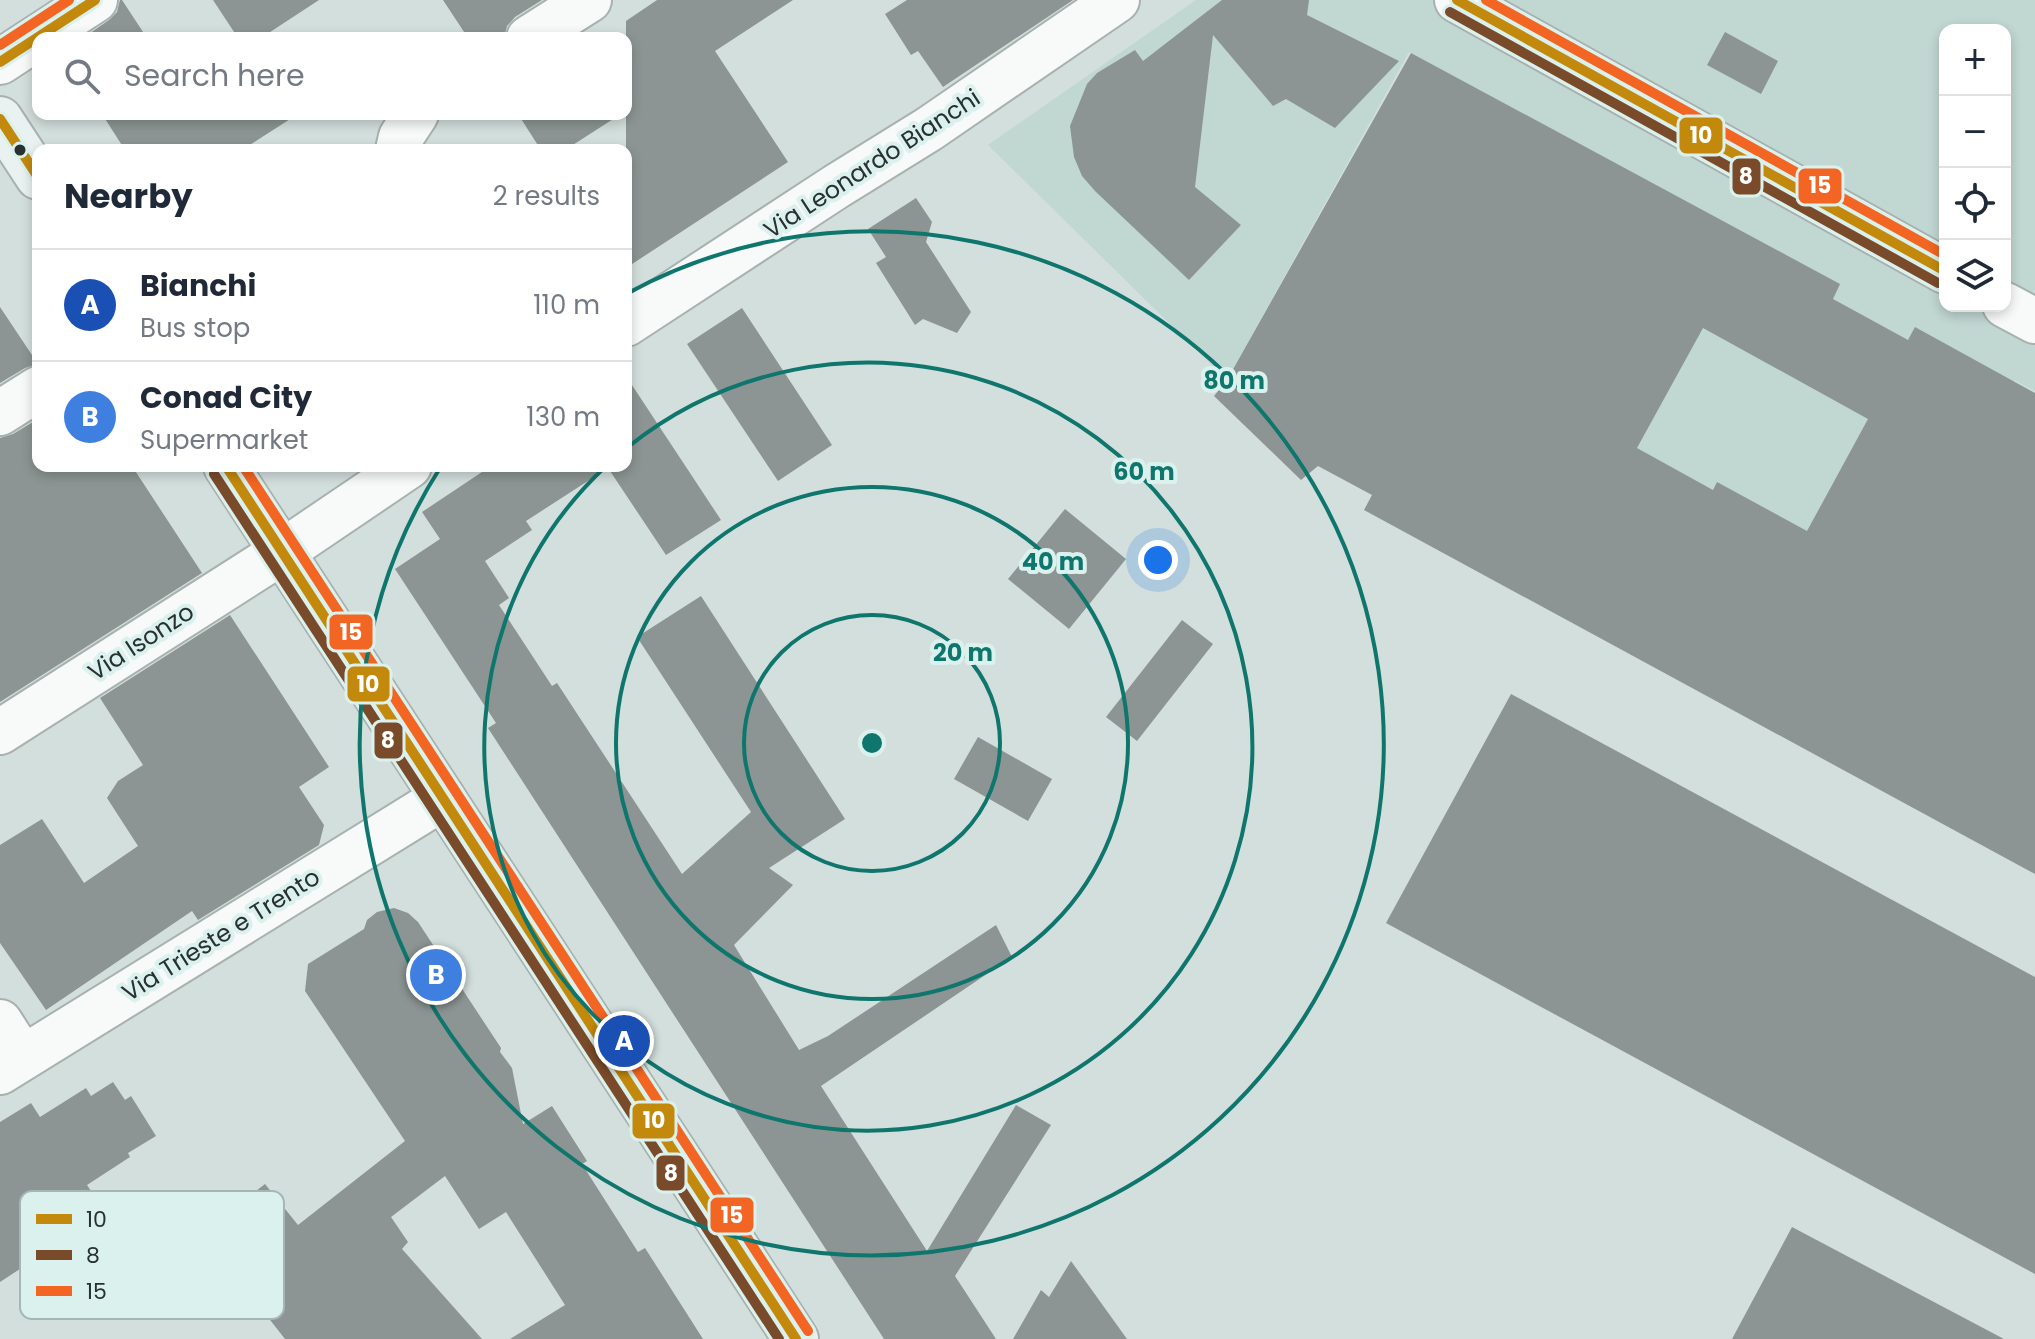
<!DOCTYPE html>
<html lang="en">
<head>
<meta charset="utf-8">
<style>
  :root { --surface:#fff; --page:#f2f2f3; --text:#1f2937; --muted:#747a83; --line:#e0e1e3; --accent:#646e6c }
  body { margin:0; font-family:Poppins,sans-serif; background:var(--page); color:var(--text) }
  .controls { position:absolute; right:24px; top:24px; display:grid; overflow:hidden; border-radius:16px; box-shadow:0 4px 12px #0003 }
  .controls button { width:72px; height:72px; display:grid; place-items:center; padding:0; border:0; border-bottom:2px solid var(--line); background:var(--surface); color:var(--text); font:40px sans-serif }
  .you { position:absolute; left:1158px; top:560px; width:28px; height:28px; margin:-20px; border:6px solid #fff; border-radius:50%; background:#1a73e8; box-shadow:0 0 0 12px #1a73e833 }
  .badge { display:grid; place-items:center; width:52px; height:52px; border-radius:50%; background:var(--accent); color:#fff; font-size:26px; font-weight:700 }
  .pin { position:absolute; translate:-50% -50%; border:4px solid #fff; box-shadow:0 2px 8px #0006 }
  .list { margin:0; padding:0; list-style:none }
  h2 { display:flex; justify-content:space-between; align-items:center; height:104px; margin:0; padding:0 32px; font-size:34px }
  h2 small { font-size:26px; font-weight:400; color:var(--muted) }
  .list li { display:grid; grid-template-columns:52px 1fr auto; gap:24px; align-items:center; box-sizing:border-box; height:112px; padding:0 32px; border-top:2px solid var(--line) }
  .list b { display:block; font-size:30px; white-space:nowrap }
  .list p { margin:0; font-size:26px; white-space:nowrap; color:var(--muted) }
  .list em { font-size:26px; font-style:normal; color:var(--muted) }
  .icon { flex:none; width:44px; height:44px; fill:none; stroke:currentColor; stroke-width:2; stroke-linecap:round; stroke-linejoin:round }
  .map { position:relative; flex:none; width:2035px; height:1339px; overflow:hidden }
  .search { position:absolute; background:var(--surface); box-shadow:0 4px 12px #0003; left:32px; top:32px; width:600px; height:88px; display:flex; align-items:center; gap:20px; box-sizing:border-box; padding:0 28px; border-radius:16px; color:var(--muted); font-size:30px }
  .panel { position:absolute; background:var(--surface); box-shadow:0 4px 12px #0003; left:32px; top:144px; width:600px; height:328px; border-radius:16px }
  .map>svg:first-child { display:block }
  .built { fill:#c1d7d2; fill-rule:evenodd }
  .building { fill:#8c9593; fill-rule:evenodd }
  .lines { fill:none; stroke-linecap:round; stroke-linejoin:round }
  .street-casing { stroke:#a8b1ae; stroke-width:48 }
  .secondary-casing { stroke:#a8b1ae; stroke-width:48 }
  .street { stroke:#f8fafa; stroke-width:44 }
  .secondary { stroke:#eaf2f1; stroke-width:44 }
  .bus-1-casing { stroke:#dbf1ed; stroke-width:16 }
  .bus-2-casing { stroke:#dbf1ed; stroke-width:16 }
  .bus-3-casing { stroke:#dbf1ed; stroke-width:16 }
  .bus-1 { stroke:#c3890c; stroke-width:10 }
  .bus-2 { stroke:#7a4b2a; stroke-width:10 }
  .bus-3 { stroke:#f26522; stroke-width:10 }
  .ring { fill:none; stroke:#0f766e; stroke-width:4 }
  .bus-dot { fill:#28312f; stroke:#dbf1ed; stroke-width:3 }
  .labels { text-anchor:middle; stroke-width:8; stroke-linejoin:round; paint-order:stroke }
  .street-label { font-size:24px; fill:#28312f; stroke:#dbf1ed }
  .key { fill:#dbf1ed; stroke:#a5b7b4; stroke-width:2 }
  .key-label { font-size:22px; fill:#28312f }
  .centre { fill:#0f766e; stroke:#dbf1ed; stroke-width:4 }
  .ring-label { font-size:24px; text-anchor:middle; font-weight:bold; fill:#0f766e; stroke:#dbf1ed; stroke-width:8; stroke-linejoin:round; paint-order:stroke }
  .line-badge { stroke:#dbf1ed; stroke-width:3 }
  .badge-label { font-size:22px; text-anchor:middle; font-weight:bold; fill:#fff }
</style>
</head>
<body>
<div class="map">
<svg width="2035" height="1339" viewBox="0 0 2035 1339">
  <rect width="100%" height="100%" fill="#d3dfdc"/>
  <path class="built" d="M1196 0H2035V391L2014 380 1994 416 1855 443 1819 509 1898 551 1881 581 1713 490 1637 448 1735 268 1736 229 1409 52 1227 380 988 145ZM1945 30H2005V306H1945Z"/>
  <path class="building" d="M120 0H122L147 38H83L109 20 117 12Z
    M213 0H319L261 38H238Z
    M443 0H542L515 17 507 26 505 34 499 38H468Z
    M657 0H793L715 51 788 162 626 268V21Z
    M907 0H1073L943 87 918 51 911 55 885 14Z
    M1222 0H1309L1307 15 1399 61 1335 128 1286 99 1273 106 1213 35 1195 187 1241 225 1189 280 1095 191 1082 176 1074 157 1070 126 1087 84 1097 73 1135 50 1143 61Z
    M1725 32 1778 61 1761 94 1707 65Z
    M1411 53 1840 284 1833 299 1908 340 1915 327 2035 393V874L1364 510 1372 495 1318 466 1301 480 1214 396 1227 380ZM1703 328 1868 419 1807 531 1717 482 1713 490 1637 448Z
    M102 114H298L242 150H125Z
    M518 114H621L565 150H541Z
    M916 198 932 222 926 242 971 312 957 333 923 319 915 325 876 263 886 257 868 229Z
    M0 307 38 364 25 368 0 383Z
    M742 308 832 445 778 481 687 344Z
    M626 376 721 520 666 555 608 468 526 521 532 530 485 561 509 598 499 605 552 686 557 683 682 874 751 812 637 637 701 596 845 819 769 868 793 885 734 945 799 1050 828 1036 996 925 1012 957 821 1086 927 1251 1016 1105 1051 1125 955 1276 996 1339H884L488 728 496 723 395 569 440 539 422 512 491 466H626Z
    M38 419V466H132L202 573 0 702V438L13 434Z
    M1065 509 1126 559 1069 629 1008 579Z
    M230 615 329 767 299 787 324 825 319 845 198 920 192 911 46 1010 0 943V845L42 819 84 883 138 846 107 798 118 781 143 765 100 698Z
    M1182 620 1213 644 1137 741 1106 717Z
    M1511 694 2035 977V1274L1386 923Z
    M978 737 1052 779 1028 821 954 779Z
    M394 908 408 913 418 922 501 1048 500 1052 512 1068 523 1124 552 1106 587 1161 582 1164 638 1252 645 1248 703 1339H510L565 1305 506 1212 479 1229 445 1176 391 1217 408 1242 402 1249 482 1339H285L238 1279 246 1273 216 1235 220 1232 214 1223 265 1184 298 1225 405 1141 305 991 308 964 364 929 367 920 377 912Z
    M113 1082 125 1100 131 1096 156 1136 128 1153 130 1157 87 1185 112 1222 55 1259 49 1250 0 1282V1122L31 1103 40 1117 86 1088 91 1096Z
    M1792 1227 2004 1339H1732Z
    M1071 1261 1127 1339H1013L1041 1290 1049 1297Z"/>
  <g class="lines">
    <defs>
      <path id="street" d="M1457 0 1945 271
        M529 38 589 0
        M0 62 95 0
        M398 150 401 137 416 114
        M2005 305 2035 321
        M626 324 837 186 929 129 1117 0
        M0 413 38 389
        M0 732 282 552 409 466
        M0 1022 23 1058
        M0 1072 443 798"/>
      <path id="secondary" d="M0 119 38 177
        M226 466 796 1339"/>
    </defs>
    <use href="#street" class="street-casing"/>
    <use href="#secondary" class="secondary-casing"/>
    <use href="#street" class="street"/>
    <use href="#secondary" class="secondary"/>
    <defs>
      <path id="bus-1" d="M1457 0 1945 271
        M0 62 95 0
        M0 119 38 177
        M226 466 796 1339"/>
      <path id="bus-2" d="M1450 12 1938 283
        M214 474 779 1339"/>
      <path id="bus-3" d="M1486 0 1945 255
        M0 45 69 0
        M243 466 808 1331"/>
    </defs>
    <use href="#bus-1" class="bus-1-casing"/>
    <use href="#bus-2" class="bus-2-casing"/>
    <use href="#bus-3" class="bus-3-casing"/>
    <use href="#bus-1" class="bus-1"/>
    <use href="#bus-2" class="bus-2"/>
    <use href="#bus-3" class="bus-3"/>
  </g>
  <g class="ring">
    <circle cx="872" cy="743" r="128"/>
    <circle cx="872" cy="743" r="256"/>
    <path d="M628 447A384 384 0 1 1 605 467"/>
    <path d="M628 293A512 512 0 1 1 440 468"/>
  </g>
  <circle class="bus-dot" cx="20" cy="150" r="7"/>
  <g class="labels">
    <g class="street-label">
      <text transform="translate(872 164) rotate(-33)" y="8">Via Leonardo Bianchi</text>
      <text transform="translate(141 642) rotate(-33)" y="8">Via Isonzo</text>
      <text transform="translate(221 935) rotate(-32)" y="8">Via Trieste e Trento</text>
    </g>
  </g>
  <rect x="20" y="1191" width="264" height="128" rx="12" class="key"/>
  <rect x="36" y="1214" width="36" height="10" fill="#c3890c"/>
  <rect x="36" y="1250" width="36" height="10" fill="#7a4b2a"/>
  <rect x="36" y="1286" width="36" height="10" fill="#f26522"/>
  <g class="key-label">
    <text x="86" y="1227">10</text>
    <text x="86" y="1263">8</text>
    <text x="86" y="1299">15</text>
  </g>
  <circle cx="872" cy="743" r="12" class="centre"/>
  <g class="ring-label">
    <text x="1234" y="389">80 m</text>
    <text x="1144" y="480">60 m</text>
    <text x="1053" y="570">40 m</text>
    <text x="963" y="661">20 m</text>
  </g>
  <g class="line-badge">
    <rect x="1678" y="116" width="46" height="39" rx="8" fill="#c3890c"/>
    <rect x="1731" y="157" width="31" height="39" rx="8" fill="#7a4b2a"/>
    <rect x="1797" y="167" width="46" height="38" rx="8" fill="#f26522"/>
    <rect x="328" y="613" width="46" height="38" rx="8" fill="#f26522"/>
    <rect x="346" y="665" width="45" height="38" rx="8" fill="#c3890c"/>
    <rect x="373" y="721" width="31" height="39" rx="8" fill="#7a4b2a"/>
    <rect x="631" y="1102" width="45" height="38" rx="8" fill="#c3890c"/>
    <rect x="655" y="1154" width="31" height="38" rx="8" fill="#7a4b2a"/>
    <rect x="709" y="1196" width="46" height="38" rx="8" fill="#f26522"/>
  </g>
  <g class="badge-label">
    <text x="1701" y="143">10</text>
    <text x="1746" y="184">8</text>
    <text x="1820" y="193">15</text>
    <text x="351" y="640">15</text>
    <text x="368" y="692">10</text>
    <text x="388" y="748">8</text>
    <text x="654" y="1128">10</text>
    <text x="671" y="1181">8</text>
    <text x="732" y="1223">15</text>
  </g>
</svg>
<div class="controls">
<button>+</button>
<button>−</button>
<button><svg class="icon" aria-label="locate" viewBox="0 0 24 24"><circle cx="12" cy="12" r="6"/><path d="M12 2v4M12 18v4M2 12h4M18 12h4"/></svg></button>
<button><svg class="icon" aria-label="layers" viewBox="0 0 24 24"><path d="M12 4l9 5-9 5-9-5zM3 14l9 5 9-5"/></svg></button>
</div>
<div class="you"></div>
<div class="pin badge" style="left:624px;top:1041px;background:#1a4fb4">A</div>
<div class="pin badge" style="left:436px;top:975px;background:#3f7fe0">B</div>
<div class="search"><svg class="icon" aria-label="search" viewBox="0 0 24 24"><circle cx="10" cy="10" r="6"/><path d="M15 15l6 6"/></svg>Search here</div>
<section class="panel">
<h2>Nearby<small>2 results</small></h2>
<ul class="list">
<li><span class="badge" style="background:#1a4fb4">A</span><div><b>Bianchi</b><p>Bus stop</p></div><em>110 m</em></li>
<li><span class="badge" style="background:#3f7fe0">B</span><div><b>Conad City</b><p>Supermarket</p></div><em>130 m</em></li>
</ul>
</section>
</div>
</body>
</html>
